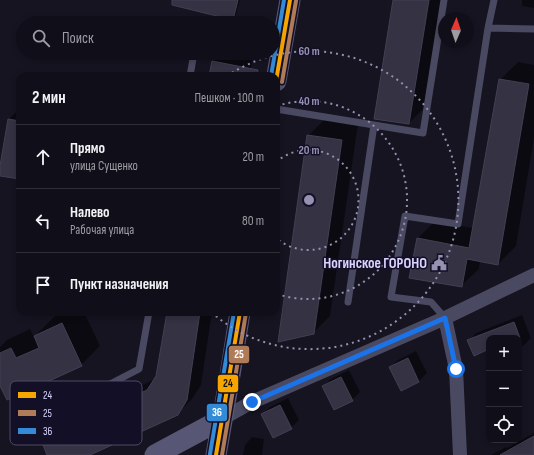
<!DOCTYPE html>
<html lang="ru">
<head>
<meta charset="utf-8">
<style>
  :root { --surface:#100f19; --page:#1e1d26; --text:#f1f3f6; --muted:#9c9ca2; --line:#302f38 }
  body { margin:0; font-family:"Sofia Sans Condensed",sans-serif; background:var(--page); color:var(--text) }
  .controls { position:absolute; right:12px; bottom:12px; display:grid; overflow:hidden; border-radius:8px; box-shadow:0 2px 6px #0003 }
  .controls button { width:36px; height:36px; display:grid; place-items:center; padding:0; border:0; border-bottom:1px solid var(--line); background:var(--surface); color:var(--text); font:20px sans-serif }
  .compass { position:absolute; left:438px; top:12px; width:36px; height:36px; border-radius:50%; background:var(--surface); box-shadow:0 2px 6px #0003; rotate:2deg }
  .stop { position:absolute; width:12px; height:12px; margin:-9px; border:3px solid #1a73e8; border-radius:50%; background:#fff }
  .stop.end { background:#1a73e8; border-color:#fff; box-shadow:0 1px 4px #0008 }
  .list { margin:0; padding:0; list-style:none }
  h2 { display:flex; justify-content:space-between; align-items:center; height:52px; margin:0; padding:0 16px; font-size:17px }
  h2 small { font-size:13px; font-weight:400; color:var(--muted) }
  .list li { display:grid; grid-template-columns:26px 1fr auto; gap:12px; align-items:center; box-sizing:border-box; height:64px; padding:0 16px; border-top:1px solid var(--line) }
  .list b { display:block; font-size:15px; white-space:nowrap }
  .list p { margin:0; font-size:13px; white-space:nowrap; color:var(--muted) }
  .list em { font-size:13px; font-style:normal; color:var(--muted) }
  .icon { flex:none; width:22px; height:22px; fill:none; stroke:currentColor; stroke-width:2; stroke-linecap:round; stroke-linejoin:round }
  .map { position:relative; flex:none; width:534px; height:455px; overflow:hidden }
  .search { position:absolute; background:var(--surface); box-shadow:0 2px 6px #0003; left:16px; top:16px; width:264px; height:44px; display:flex; align-items:center; gap:10px; box-sizing:border-box; padding:0 14px; border-radius:22px; color:var(--muted); font-size:15px }
  .panel { position:absolute; background:var(--surface); box-shadow:0 2px 6px #0003; left:16px; top:72px; width:264px; height:244px; border-radius:12px }
  .map>svg:first-child { display:block }
  .shadow { fill:#0007 }
  .building { fill:#343243; stroke:#433f54 }
  .lines { fill:none; stroke-linecap:round; stroke-linejoin:round }
  .service { stroke:#4a4962; stroke-width:7 }
  .minor { stroke:#4a4962; stroke-width:14 }
  .secondary { stroke:#575674; stroke-width:21 }
  .bus-1-casing { stroke:#130f26; stroke-width:7 }
  .bus-2-casing { stroke:#130f26; stroke-width:7 }
  .bus-3-casing { stroke:#130f26; stroke-width:7 }
  .bus-1 { stroke:#f7a600; stroke-width:4 }
  .bus-2 { stroke:#b07c57; stroke-width:4 }
  .bus-3 { stroke:#338bd7; stroke-width:4 }
  .route { stroke:#1a73e8; stroke-width:5 }
  .ring { fill:none; stroke:#9591b1; stroke-width:2; stroke-dasharray:2 4 }
  .labels { text-anchor:middle; stroke-width:3; stroke-linejoin:round; paint-order:stroke }
  .poi-label { font-size:15px; font-weight:bold; fill:#d9d4ff; stroke:#130f26; text-anchor:end }
  .key { fill:#130f26; stroke:#4e4a67; stroke-width:1 }
  .key-label { font-size:11px; fill:#d9d4ff }
  .centre { fill:#9591b1; stroke:#130f26; stroke-width:2 }
  .ring-label { font-size:12px; text-anchor:middle; font-weight:bold; fill:#9591b1; stroke:#130f26; stroke-width:3; stroke-linejoin:round; paint-order:stroke }
  .line-badge { stroke:#130f26; stroke-width:1.5 }
  .badge-label { font-size:11px; text-anchor:middle; font-weight:bold; fill:#fff }
  .pale-badge-label { font-size:11px; text-anchor:middle; font-weight:bold; fill:#111 }
</style>
</head>
<body>
<div class="map">
<svg width="534" height="455" viewBox="0 0 534 455">
  <rect width="100%" height="100%" fill="#161421"/>
  <path class="shadow" d="M188 0H240L236 15 232 19Z
    M394 0H441L424 108 409 123Z
    M522 0H534V8L522 6Z
    M221 53H254L249 76H210L213 61Z
    M518 62 534 65V138L516 246 498 264 480 261 479 269 461 286 417 239 435 221 473 228 500 80Z
    M20 108V178L0 175 9 119Z
    M325 119 358 124 330 316 313 333 308 136Z
    M65 312H84L100 346 81 365 0 383V347L7 340 30 329 34 337 54 317Z
    M168 312H212L201 385 192 399 177 414 87 455H48L42 440 57 426 155 379 157 377Z
    M522 315 531 338 523 346 519 347V338H489V348L469 341 476 333Z
    M416 351 427 373 419 381 401 390 390 367 398 360Z
    M349 370 360 392 352 400 324 386 331 379Z
    M288 398 299 420 291 428 262 415 270 407Z
    M534 433V455H491L506 447 507 448Z
    M252 437 264 439 262 455H243L245 445Z"/>
  <path class="building" d="M172 0H238L233 20 172 5Z
    M393 0H429L409 124 374 119Z
    M212 61 258 70 257 76H209Z
    M499 79 529 84 498 265 467 259 462 287 409 278 417 238 469 248Z
    M8 119 20 121V179L0 176V166Z
    M307 135 342 140 314 334 278 342Z
    M167 312H200L187 400 178 415 90 455H47L41 440 147 390 156 376Z
    M514 322 520 338H489V349L474 356 467 340Z
    M62 323 82 366 7 400 0 386V353L11 348 16 358 39 348 34 336Z
    M408 358 419 382 401 391 389 367Z
    M341 377 353 401 334 410 322 386Z
    M280 405 292 429 273 438 261 414Z
    M534 436V455H500Z"/>
  <g class="lines">
    <path class="service" d="M488 28 534 29
      M190 76 194 53
      M276 109 423 133 444 0
      M348 302 374 125
      M445 318 431 302 391 297 405 216 458 224 488 28 494 0
      M33 424 139 369 149 312"/>
    <path class="minor" d="M445 318 456 369 460 455
      M222 419 252 402 445 318 534 275"/>
    <path class="secondary" d="M276 81 290 0
      M155 455 222 419
      M216 455 230 375 240 312"/>
    <defs>
      <path id="bus-1" d="M276 81 290 0
        M216 455 240 312"/>
      <path id="bus-2" d="M282 82 296 1
        M222 455 246 313"/>
      <path id="bus-3" d="M271 76 284 0
        M210 454 234 312"/>
    </defs>
    <use href="#bus-1" class="bus-1-casing"/>
    <use href="#bus-2" class="bus-2-casing"/>
    <use href="#bus-3" class="bus-3-casing"/>
    <use href="#bus-1" class="bus-1"/>
    <use href="#bus-2" class="bus-2"/>
    <use href="#bus-3" class="bus-3"/>
  </g>
  <g class="lines">
    <path class="route" d="M252 402 445 318 456 369"/>
  </g>
  <g class="ring">
    <path d="M276 162A50 50 0 1 1 276 238"/>
    <path d="M277 106A99 99 0 1 1 277 294"/>
    <path d="M227 76A149 149 0 1 1 211 312"/>
  </g>
  <defs>
    <symbol id="civic-bare" viewBox="-9 -9 18 18"><path d="M-.6-6.5H3V-4.5H.6V-3L4-1V1h2V6H-6V1h2V-1L-.6-3ZM-1.2 2.5V6h2.4V2.5Z" fill="#9591b1" stroke="#130f26" stroke-width="2.5" paint-order="stroke"/></symbol>
  </defs>
  <g fill-rule="evenodd">
    <use href="#civic-bare" x="428" y="252" width="22" height="22"/>
  </g>
  <g class="labels">
    <g class="poi-label">
      <text x="427" y="268">Ногинское ГОРОНО</text>
    </g>
  </g>
  <rect x="10" y="381" width="132" height="64" rx="6" class="key"/>
  <rect x="18" y="392" width="18" height="6" fill="#f7a600"/>
  <rect x="18" y="410" width="18" height="6" fill="#b07c57"/>
  <rect x="18" y="428" width="18" height="6" fill="#338bd7"/>
  <g class="key-label">
    <text x="43" y="399">24</text>
    <text x="43" y="417">25</text>
    <text x="43" y="435">36</text>
  </g>
  <circle cx="309" cy="200" r="6" class="centre"/>
  <g class="ring-label">
    <text x="309" y="55">60 m</text>
    <text x="309" y="105">40 m</text>
    <text x="309" y="154">20 m</text>
  </g>
  <g class="line-badge">
    <rect x="228" y="345" width="22" height="19" rx="4" fill="#b07c57"/>
    <rect x="217" y="374" width="22" height="19" rx="4" fill="#f7a600"/>
    <rect x="206" y="403" width="22" height="19" rx="4" fill="#338bd7"/>
  </g>
  <g class="badge-label">
    <text x="239" y="358">25</text>
    <text x="217" y="416">36</text>
  </g>
  <g class="pale-badge-label">
    <text x="228" y="387">24</text>
  </g>
</svg>
<div class="controls">
<button>+</button>
<button>−</button>
<button><svg class="icon" aria-label="locate" viewBox="0 0 24 24"><circle cx="12" cy="12" r="6"/><path d="M12 2v4M12 18v4M2 12h4M18 12h4"/></svg></button>
</div>
<svg class="compass" viewBox="-18 -18 36 36"><path d="M0-13l5 13h-10z" fill="#e53935"/><path d="M0 13l5-13h-10z" fill="#9c9ca2"/></svg>
<div class="stop" style="left:456px;top:369px"></div>
<div class="stop end" style="left:252px;top:402px"></div>
<div class="search"><svg class="icon" aria-label="search" viewBox="0 0 24 24"><circle cx="10" cy="10" r="6"/><path d="M15 15l6 6"/></svg>Поиск</div>
<section class="panel">
<h2>2 мин<small>Пешком · 100 m</small></h2>
<ul class="list">
<li><svg class="icon" aria-label="ahead" viewBox="0 0 24 24"><path d="M12 20V5M6 11l6-6 6 6"/></svg><div><b>Прямо</b><p>улица Сущенко</p></div><em>20 m</em></li>
<li><svg class="icon" aria-label="left" viewBox="0 0 24 24"><path d="M17 20v-9H6M10 6l-5 5 5 5"/></svg><div><b>Налево</b><p>Рабочая улица</p></div><em>80 m</em></li>
<li><svg class="icon" aria-label="arrive" viewBox="0 0 24 24"><path d="M6 21V4h12l-3 4 3 4H6"/></svg><div><b>Пункт назначения</b></div></li>
</ul>
</section>
</div>
</body>
</html>
